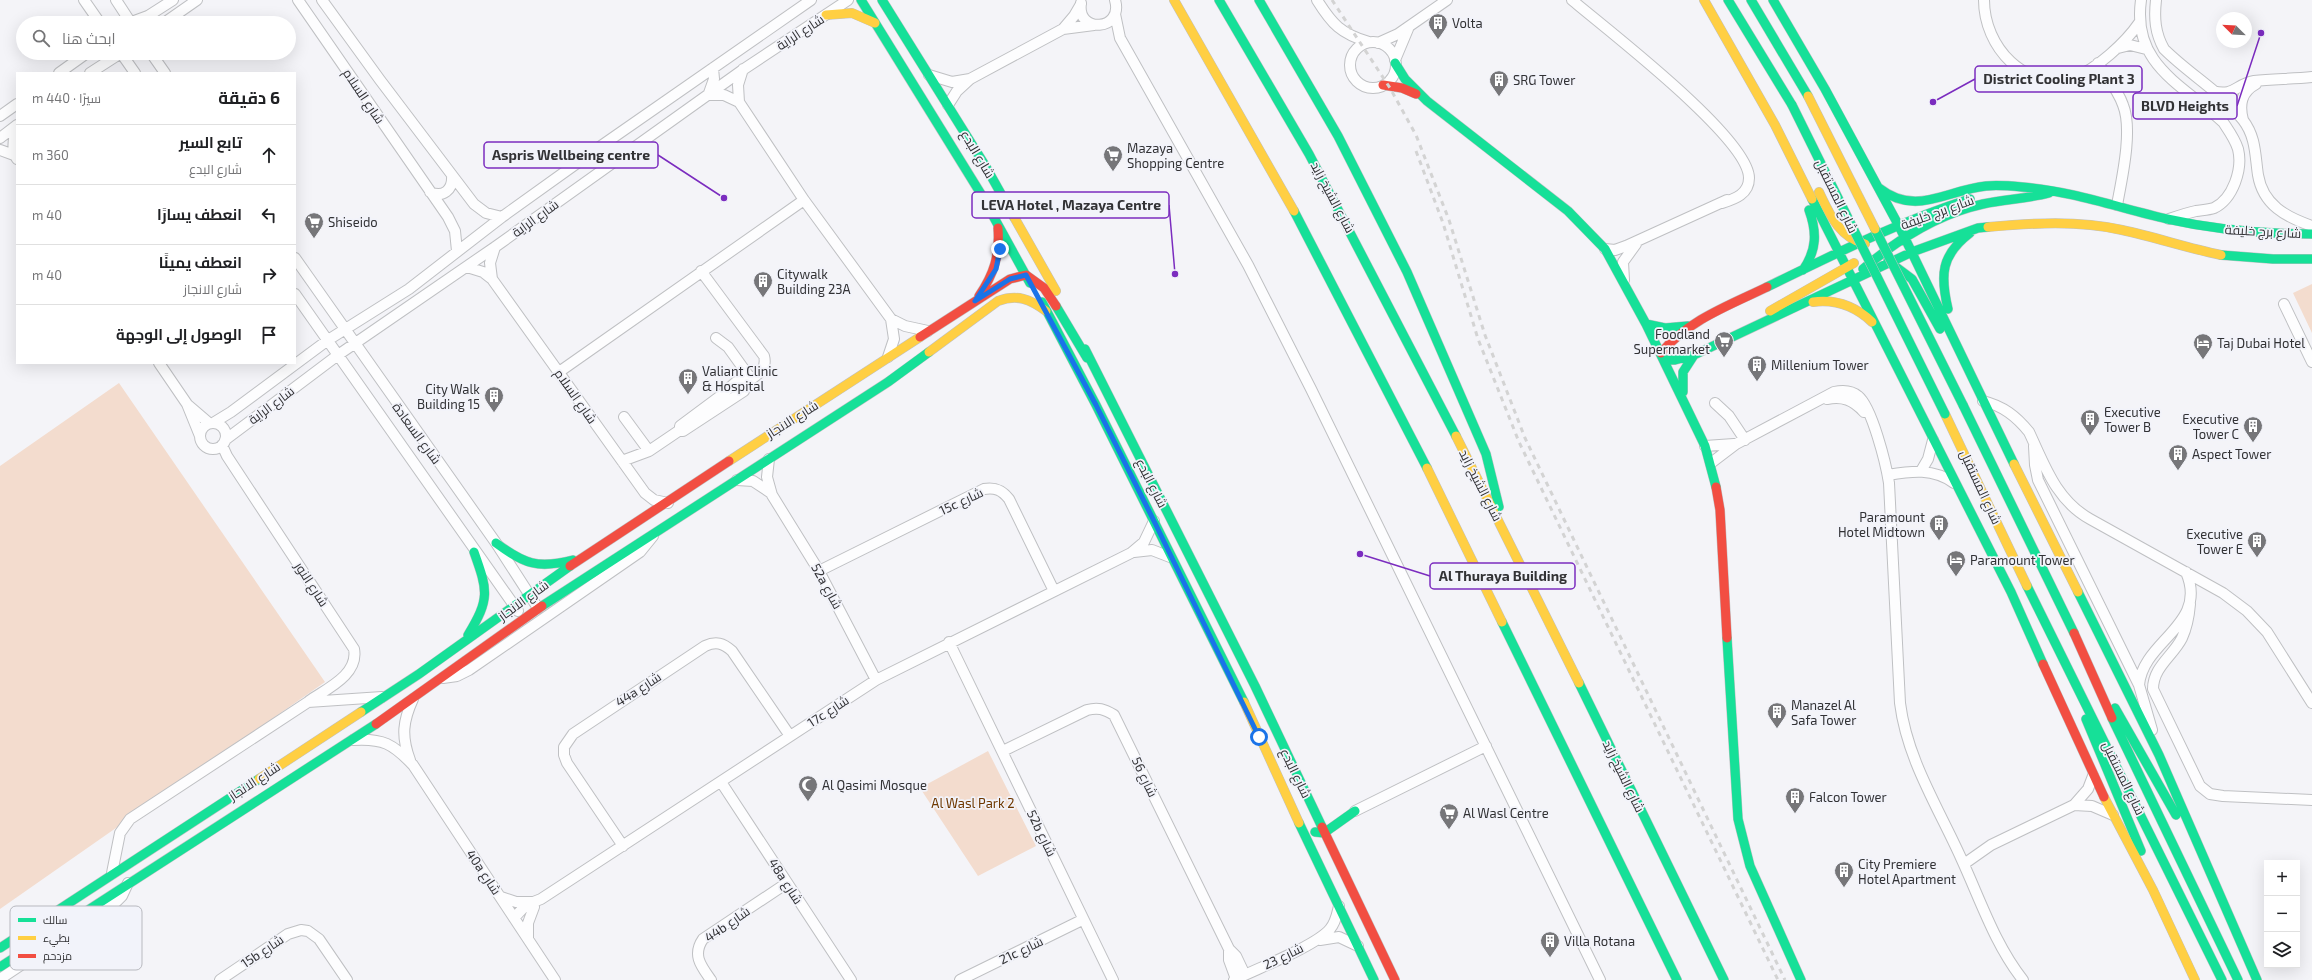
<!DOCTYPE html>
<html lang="ar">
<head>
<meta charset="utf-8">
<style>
  :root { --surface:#fff; --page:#f6f6f6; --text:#202124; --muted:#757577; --line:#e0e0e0 }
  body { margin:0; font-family:"Exo 2",Cairo,sans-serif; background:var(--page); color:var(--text); direction:rtl }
  .controls { position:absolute; right:12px; bottom:12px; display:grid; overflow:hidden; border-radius:0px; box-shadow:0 4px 16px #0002 }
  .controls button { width:36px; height:36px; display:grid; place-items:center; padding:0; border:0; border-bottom:1px solid var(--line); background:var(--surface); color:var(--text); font:20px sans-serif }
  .compass { position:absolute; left:2216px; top:12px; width:36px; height:36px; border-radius:50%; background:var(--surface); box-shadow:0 4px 16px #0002; rotate:294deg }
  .stop { position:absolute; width:12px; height:12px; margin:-9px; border:3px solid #1a73e8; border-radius:50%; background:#fff }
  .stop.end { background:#1a73e8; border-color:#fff; box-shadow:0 1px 4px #0008 }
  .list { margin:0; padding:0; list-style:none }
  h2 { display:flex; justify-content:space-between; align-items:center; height:52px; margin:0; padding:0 16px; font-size:17px }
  h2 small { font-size:13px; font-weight:400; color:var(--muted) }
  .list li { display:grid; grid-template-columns:26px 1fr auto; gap:12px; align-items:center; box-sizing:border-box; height:60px; padding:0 16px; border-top:1px solid var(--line) }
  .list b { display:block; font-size:15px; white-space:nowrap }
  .list p { margin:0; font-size:13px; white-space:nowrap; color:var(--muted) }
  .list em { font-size:13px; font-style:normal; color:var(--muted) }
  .icon { flex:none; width:22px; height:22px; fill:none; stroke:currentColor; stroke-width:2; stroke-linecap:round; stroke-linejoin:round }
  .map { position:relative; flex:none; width:2312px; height:980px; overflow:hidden; direction:ltr }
  .search { position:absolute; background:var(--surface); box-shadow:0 4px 16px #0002; left:16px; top:16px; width:280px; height:44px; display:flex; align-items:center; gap:10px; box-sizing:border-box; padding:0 14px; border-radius:22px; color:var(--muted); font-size:15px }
  .panel { position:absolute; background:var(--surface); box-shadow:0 4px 16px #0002; left:16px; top:72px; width:280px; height:292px; border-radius:0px; direction:rtl }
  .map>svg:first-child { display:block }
  .green { fill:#f3dcce }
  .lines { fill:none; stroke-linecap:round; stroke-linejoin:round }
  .street-casing { stroke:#bfc0c3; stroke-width:12 }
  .fast-casing { stroke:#bfc0c3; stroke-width:10 }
  .slow-casing { stroke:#bfc0c3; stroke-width:10 }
  .jam-casing { stroke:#bfc0c3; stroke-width:10 }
  .street { stroke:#fdfdfe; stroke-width:10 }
  .fast { stroke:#16e098; stroke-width:9 }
  .slow { stroke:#ffcf43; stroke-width:9 }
  .jam { stroke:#f24e42; stroke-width:9 }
  .rail { stroke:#d3d3d3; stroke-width:3; stroke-dasharray:5 5; stroke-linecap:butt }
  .fast-bridge-casing { stroke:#bfc0c3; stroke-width:10; stroke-linecap:butt }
  .slow-bridge-casing { stroke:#bfc0c3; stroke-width:10; stroke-linecap:butt }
  .fast-bridge { stroke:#16e098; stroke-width:9 }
  .slow-bridge { stroke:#ffcf43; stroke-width:9 }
  .route { stroke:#1a73e8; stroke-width:5 }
  .labels { text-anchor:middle; stroke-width:3.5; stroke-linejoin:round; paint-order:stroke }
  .poi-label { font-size:13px; fill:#323235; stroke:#f2f3fa; text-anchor:start }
  .street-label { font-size:13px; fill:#323235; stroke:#f2f3fa }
  .park-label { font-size:13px; fill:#6f3800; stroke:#f2f3fa }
  .key { fill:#f2f3fa; stroke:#b8b9bf; stroke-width:1 }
  .key-label { font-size:11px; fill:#323235 }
  .leader { fill:none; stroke:#7b2cbf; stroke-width:1.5 }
  .callout-dot { fill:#7b2cbf; stroke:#f2f3fa; stroke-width:1.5 }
  .callout { fill:#f2f3fa; stroke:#7b2cbf; stroke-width:1.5 }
  .callout-label { font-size:14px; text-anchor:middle; font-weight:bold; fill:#323235 }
</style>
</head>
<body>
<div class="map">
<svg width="2312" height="980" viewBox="0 0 2312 980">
  <rect width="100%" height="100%" fill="#f4f4f8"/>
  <path class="green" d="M2312 284V333L2293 293Z
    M119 383 325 682 0 909V466Z
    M988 751 1036 846 978 876 920 788Z"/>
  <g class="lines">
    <defs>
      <path id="street" d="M84 0 100 23
        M116 0 131 23
        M298 0 448 217 455 231 457 251
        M322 0 380 80 474 204 486 213 502 217
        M1317 0C1332 24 1341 34 1369 42
        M1572 0C1606 29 1749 138 1749 178 1749 194 1735 199 1722 203
        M1984 0C1984 47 2025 92 2074 77 2096 70 2126 42 2139 23
        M2141 0C2132 65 2182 84 2223 122 2229 131 2235 139 2238 149 2243 169 2233 199 2214 208 2208 210 2202 210 2196 211 2187 213 2178 216 2169 219
        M2156 0C2154 18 2155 33 2164 49 2189 74 2221 92 2243 120 2256 137 2255 155 2258 175 2263 205 2286 217 2312 226
        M1081 3C1076 34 1124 31 1115 0
        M1115 14 1120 38 1248 265 1311 389 1600 980
        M129 23 148 16 173 0
        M164 23 197 0
        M1063 29 1094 25
        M1350 65a23 23 0 1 1 46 0a23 23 0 1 1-46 0Z
        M1378 43 1398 34 1447 0
        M2118 48 2130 45 2146 49
        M121 53 135 73
        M151 53 165 73
        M1395 60 1408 29
        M2098 63C2106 76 2118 90 2123 105 2133 130 2122 178 2117 205
        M743 69 738 85 739 102 804 200 891 319 905 326 928 331
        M59 73 87 53
        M90 73 121 53
        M929 75 952 82 970 79
        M2213 91C2234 97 2236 84 2254 81 2273 79 2293 79 2312 77
        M709 93 714 79 713 68
        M708 95H724L739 102
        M948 105 957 91 970 79 1063 29 1074 16 1081 4
        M0 116 17 104
        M2243 120C2239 105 2241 92 2256 84
        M17 127C14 136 11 150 17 159
        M0 138 17 125
        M0 150 14 155
        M430 192C443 198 453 190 452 176
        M1605 249 1615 250 1626 246 1727 200
        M295 258 496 543 538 608
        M467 267 483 272 492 279 645 493 654 500 668 503
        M701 271 764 356C768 371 755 376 746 383
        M492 279 490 263 495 247
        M1624 280 1623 262 1636 244
        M295 294 518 611
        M2284 304 2312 362
        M716 338 728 347 751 379
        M888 357 894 339 891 319
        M159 363 187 404 200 436
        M559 372 804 200
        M742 380 746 385 744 391 683 431H680V426L719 397 736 382Z
        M1827 399C1843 396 1853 400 1864 412
        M1983 401C2003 406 2016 416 2029 432 2045 466 2056 500 2090 519L2223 593 2247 611 2267 632 2312 703
        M1715 403 1729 416 1745 440
        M188 405 209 423
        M624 417 649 451
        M200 436a13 13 0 1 1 26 0a13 13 0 1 1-26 0Z
        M213 423 231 412 328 340 409 289 502 217 601 146 811 0
        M225 440 338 355 495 247 744 69 848 0
        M222 445 227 456 354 649C359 675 326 689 309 701
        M1705 446 1734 444
        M2034 446 2035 465 2038 480 2139 685
        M769 459 767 477 772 495 819 571 876 680
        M622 461 649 451 680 430
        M1711 463 1736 444 1834 392C1843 390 1851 390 1858 396 1872 407 1886 464 1889 483L1900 703C1907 759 1938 807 1961 858 1980 899 1995 945 2023 980
        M1921 471 1928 459 1933 440
        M1888 475C1912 471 1933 468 1954 483
        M737 480 753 481 771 493
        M1134 552 1152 550 1170 557
        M819 571 984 489C995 487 1002 490 1009 499L1054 591
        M2190 604C2189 616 2187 627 2182 638 2173 656 2153 667 2153 689L2200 786 2210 794 2223 796 2312 800
        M949 642 1113 980
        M443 678 457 676 469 670 640 552 653 536
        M2152 730 2139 685C2143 640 2209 625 2186 572
        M353 740C383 738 393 744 413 765L555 980
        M1003 751 1087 710C1098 707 1104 709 1114 715L1229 949 1236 956 1245 975
        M410 760C401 736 403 721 413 699
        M721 782 851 980
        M2074 805 2092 806 2113 815
        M1355 811 1486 746
        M623 846 567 763 564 755V747L573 734 705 646C716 641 723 643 732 651L790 736
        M1964 864 1991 845 2074 805 2088 789 2093 776
        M112 873 120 833 130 819 308 702 382 697
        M501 897 516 902H532
        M514 918 526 905 541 899 876 680 1131 553 1144 542 1154 521
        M528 939V923L534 907
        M1320 940 1339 937 1358 946
        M1229 949V960L1236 979
        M0 979 117 901 122 896 128 883
        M220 980 288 934 301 930 308 931 319 939 347 980
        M711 980C701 966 692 955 703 939L787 883
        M960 980 1082 920
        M1234 980C1256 969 1316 946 1330 929 1336 922 1337 914 1339 906"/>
      <path id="fast" d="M861 0 981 194 1030 283
        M882 0 986 167 1014 217
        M1219 0 1309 154 1456 436
        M1259 0 1338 136 1407 272 1486 454 1499 507
        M1728 0 1792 105
        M1751 0 1808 96
        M1773 0 1825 89 1900 228 2014 464
        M1395 63 1405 79 1427 101 1568 211 1605 249 1646 324 1705 446 1716 487
        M1879 188C1916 217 1946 190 1986 186 1997 185 2011 186 2022 187 2072 191 2119 208 2167 219 2216 230 2263 234 2312 234
        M1812 199 2011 592 2043 664
        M1294 211 1427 468
        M2221 255 2273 259H2312
        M1888 261 1912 279 1940 329
        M1863 269C1898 239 1937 214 1983 204 2005 199 2027 199 2049 193
        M1803 270C1817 250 1817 232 1809 210
        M1767 287C1833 255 1900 221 1970 199
        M1042 302 1096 405 1244 702
        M1056 306 1087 358
        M1948 309C1940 275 1941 255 1970 233
        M1646 324 1665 328 1688 326
        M1085 349 1255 686 1322 827
        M1664 360H1675L1694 355 1912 252 1978 228 1988 227
        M1683 392V372L1694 355
        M1963 405 2074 633
        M496 543C524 564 538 569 573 560
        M2027 586 2222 980
        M2078 592 2159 755 2257 980
        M542 606 888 382 929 352
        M1502 622 1677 980
        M468 635C490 599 488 591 474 552
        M1727 638 1738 819 1750 866 1801 980
        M1579 683 1724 980
        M2115 708 2176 815
        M361 712 419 674 570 566
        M2112 718 2238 980
        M2086 719 2141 851
        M1299 823 1374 980
        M1315 832 1324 833 1355 811
        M0 948 259 779
        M0 967 376 724"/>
      <path id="slow" d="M1174 0 1294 211
        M1704 0 1775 125 1812 199
        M826 15 852 13 875 23
        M1819 192C1830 215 1839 237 1865 244
        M1014 217 1056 291
        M1988 227C2033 223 2078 220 2122 230 2155 237 2187 248 2221 255
        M1813 302C1836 299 1855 306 1872 322
        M1770 311 1854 263
        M929 352 998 301C1017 294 1030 299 1046 311
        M1945 414 2027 586
        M1456 436 1579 683
        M729 461 920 337
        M2014 464 2078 592
        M1427 468 1502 622
        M1244 702 1299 823
        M259 779 361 712
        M2104 797 2153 890 2195 980"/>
      <path id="jam" d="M1383 85 1402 88 1416 94
        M979 296C994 274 1000 255 998 228
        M920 337 1010 279 1026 275 1044 288 1056 306
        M1661 353C1688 320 1730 305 1767 287
        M1716 487 1720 510 1727 638
        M570 566 729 461
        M2074 633 2112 718
        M2043 664 2104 797
        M376 724 542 606
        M1322 827 1395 980"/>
    </defs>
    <use href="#street" class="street-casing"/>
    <use href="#fast" class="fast-casing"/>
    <use href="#slow" class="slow-casing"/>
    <use href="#jam" class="jam-casing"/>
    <use href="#street" class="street"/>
    <use href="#fast" class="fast"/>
    <use href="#slow" class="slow"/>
    <use href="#jam" class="jam"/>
    <path class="rail" d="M1332 0 1390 88 1416 135 1449 220 1485 335 1525 438 1785 980
      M1416 151 1443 223 1478 339 1519 442 1778 980"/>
    <defs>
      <path id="fast-bridge" d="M1792 105 1945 414
        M1875 229 1963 405"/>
      <path id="slow-bridge" d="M1808 96 1875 229"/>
    </defs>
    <use href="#fast-bridge" class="fast-bridge-casing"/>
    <use href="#slow-bridge" class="slow-bridge-casing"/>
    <use href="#fast-bridge" class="fast-bridge"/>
    <use href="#slow-bridge" class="slow-bridge"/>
  </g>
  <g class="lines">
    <path class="route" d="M1000 249 996 269 975 301 1010 279 1026 275 1096 405 1154 521 1259 737"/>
  </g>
  <defs>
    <symbol id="building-pin" viewBox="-11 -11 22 30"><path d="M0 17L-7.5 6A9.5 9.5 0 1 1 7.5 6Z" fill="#767679" stroke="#f2f3fa"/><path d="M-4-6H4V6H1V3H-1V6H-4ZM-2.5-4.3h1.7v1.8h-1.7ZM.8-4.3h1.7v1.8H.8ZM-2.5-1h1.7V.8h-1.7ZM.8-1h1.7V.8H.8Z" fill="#fff"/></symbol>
    <symbol id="supermarket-pin" viewBox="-11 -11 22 30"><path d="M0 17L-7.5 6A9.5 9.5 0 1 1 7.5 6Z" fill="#767679" stroke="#f2f3fa"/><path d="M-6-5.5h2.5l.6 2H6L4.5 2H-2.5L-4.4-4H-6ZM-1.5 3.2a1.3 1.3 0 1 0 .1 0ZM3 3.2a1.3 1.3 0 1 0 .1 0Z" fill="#fff"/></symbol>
    <symbol id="hotel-pin" viewBox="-11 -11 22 30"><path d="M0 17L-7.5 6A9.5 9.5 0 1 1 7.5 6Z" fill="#767679" stroke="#f2f3fa"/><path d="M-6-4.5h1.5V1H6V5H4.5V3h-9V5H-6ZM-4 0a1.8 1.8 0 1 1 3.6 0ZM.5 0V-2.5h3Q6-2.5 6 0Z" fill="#fff"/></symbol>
    <symbol id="mosque-pin" viewBox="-11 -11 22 30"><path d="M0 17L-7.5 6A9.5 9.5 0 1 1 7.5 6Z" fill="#767679" stroke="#f2f3fa"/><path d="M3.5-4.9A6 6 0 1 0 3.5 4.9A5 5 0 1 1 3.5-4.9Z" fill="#fff"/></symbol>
  </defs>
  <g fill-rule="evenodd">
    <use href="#building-pin" x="1427" y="12" width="22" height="30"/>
    <use href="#building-pin" x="1488" y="69" width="22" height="30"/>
    <use href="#supermarket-pin" x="1102" y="144" width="22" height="30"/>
    <use href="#supermarket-pin" x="303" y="211" width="22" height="30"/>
    <use href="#building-pin" x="752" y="270" width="22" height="30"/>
    <use href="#supermarket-pin" x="1713" y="330" width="22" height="30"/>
    <use href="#hotel-pin" x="2192" y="332" width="22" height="30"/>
    <use href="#building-pin" x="1746" y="354" width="22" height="30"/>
    <use href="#building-pin" x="677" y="367" width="22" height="30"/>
    <use href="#building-pin" x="483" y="385" width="22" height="30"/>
    <use href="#building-pin" x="2079" y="408" width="22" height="30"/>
    <use href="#building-pin" x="2242" y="415" width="22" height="30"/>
    <use href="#building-pin" x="2167" y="443" width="22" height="30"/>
    <use href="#building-pin" x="1928" y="513" width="22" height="30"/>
    <use href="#building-pin" x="2246" y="530" width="22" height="30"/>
    <use href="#hotel-pin" x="1945" y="549" width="22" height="30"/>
    <use href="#building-pin" x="1766" y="701" width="22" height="30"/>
    <use href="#mosque-pin" x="797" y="774" width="22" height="30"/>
    <use href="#building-pin" x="1784" y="786" width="22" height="30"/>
    <use href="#supermarket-pin" x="1438" y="802" width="22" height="30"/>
    <use href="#building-pin" x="1833" y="860" width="22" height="30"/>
    <use href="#building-pin" x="1539" y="930" width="22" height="30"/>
  </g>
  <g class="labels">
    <g class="poi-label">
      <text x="1452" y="28">Volta</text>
      <text x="1513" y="85">SRG Tower</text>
      <text x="1127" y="153">Mazaya<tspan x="1127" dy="15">Shopping Centre</tspan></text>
      <text x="328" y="227">Shiseido</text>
      <text x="777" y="279">Citywalk<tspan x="777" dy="15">Building 23A</tspan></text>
      <text x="1710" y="339" text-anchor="end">Foodland<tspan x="1710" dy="15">Supermarket</tspan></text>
      <text x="2217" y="348">Taj Dubai Hotel</text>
      <text x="1771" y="370">Millenium Tower</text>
      <text x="702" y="376">Valiant Clinic<tspan x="702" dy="15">&amp; Hospital</tspan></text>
      <text x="480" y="394" text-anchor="end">City Walk<tspan x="480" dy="15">Building 15</tspan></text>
      <text x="2104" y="417">Executive<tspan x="2104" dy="15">Tower B</tspan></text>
      <text x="2239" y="424" text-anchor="end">Executive<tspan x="2239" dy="15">Tower C</tspan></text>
      <text x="2192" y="459">Aspect Tower</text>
      <text x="1925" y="522" text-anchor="end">Paramount<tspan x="1925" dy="15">Hotel Midtown</tspan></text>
      <text x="2243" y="539" text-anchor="end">Executive<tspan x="2243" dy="15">Tower E</tspan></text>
      <text x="1970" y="565">Paramount Tower</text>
      <text x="1791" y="710">Manazel Al<tspan x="1791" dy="15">Safa Tower</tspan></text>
      <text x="822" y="790">Al Qasimi Mosque</text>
      <text x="1809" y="802">Falcon Tower</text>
      <text x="1463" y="818">Al Wasl Centre</text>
      <text x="1858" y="869">City Premiere<tspan x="1858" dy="15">Hotel Apartment</tspan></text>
      <text x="1564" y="946">Villa Rotana</text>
    </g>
    <g class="street-label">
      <text transform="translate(800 32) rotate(-33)" y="5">شارع الراية</text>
      <text transform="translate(364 96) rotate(56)" y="5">شارع السلام</text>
      <text transform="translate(978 154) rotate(59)" y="5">شارع البدع</text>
      <text transform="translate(1837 196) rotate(64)" y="5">شارع المستقبل</text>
      <text transform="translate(1333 197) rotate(62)" y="5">شارع الشيخ زايد</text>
      <text transform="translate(1937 212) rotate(-20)" y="5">شارع برج خليفة</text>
      <text transform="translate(535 218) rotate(-36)" y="5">شارع الراية</text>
      <text transform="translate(2263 231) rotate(3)" y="5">شارع برج خليفة</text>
      <text transform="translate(576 396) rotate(55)" y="5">شارع السلام</text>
      <text transform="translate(271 405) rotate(-37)" y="5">شارع الراية</text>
      <text transform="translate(792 419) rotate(-32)" y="5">شارع الانجاز</text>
      <text transform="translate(417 433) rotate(54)" y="5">شارع السعادة</text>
      <text transform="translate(1152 483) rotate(63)" y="5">شارع البدع</text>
      <text transform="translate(1481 485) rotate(63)" y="5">شارع الشيخ زايد</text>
      <text transform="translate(1981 487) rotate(65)" y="5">شارع المستقبل</text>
      <text transform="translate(961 501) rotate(-25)" y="5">15c شارع</text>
      <text transform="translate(312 584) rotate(57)" y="5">شارع النور</text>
      <text transform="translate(827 586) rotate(61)" y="5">52a شارع</text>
      <text transform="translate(523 600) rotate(-36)" y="5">شارع الانجاز</text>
      <text transform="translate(638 689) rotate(-33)" y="5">44a شارع</text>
      <text transform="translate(828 711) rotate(-33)" y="5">17c شارع</text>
      <text transform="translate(1296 773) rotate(64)" y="5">شارع البدع</text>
      <text transform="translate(1624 776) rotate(64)" y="5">شارع الشيخ زايد</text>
      <text transform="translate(1145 777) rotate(65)" y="5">شارع 56</text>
      <text transform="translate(2124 778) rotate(64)" y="5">شارع المستقبل</text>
      <text transform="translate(254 781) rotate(-33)" y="5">شارع الانجاز</text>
      <text transform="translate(1042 833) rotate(64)" y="5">52b شارع</text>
      <text transform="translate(484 872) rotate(56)" y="5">40a شارع</text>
      <text transform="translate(786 881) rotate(57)" y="5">48a شارع</text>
      <text transform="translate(727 924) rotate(-35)" y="5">44b شارع</text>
      <text transform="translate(1021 950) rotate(-26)" y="5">21c شارع</text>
      <text transform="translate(262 951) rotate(-34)" y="5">15b شارع</text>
      <text transform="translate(1283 956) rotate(-26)" y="5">شارع 23</text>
    </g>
    <g class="park-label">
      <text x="973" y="808">Al Wasl Park 2</text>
    </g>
  </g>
  <rect x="10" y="906" width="132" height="64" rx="6" class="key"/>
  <rect x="18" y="918" width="18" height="4" fill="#16e098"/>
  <rect x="18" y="936" width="18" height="4" fill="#ffcf43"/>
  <rect x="18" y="954" width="18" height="4" fill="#f24e42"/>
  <g class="key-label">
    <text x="43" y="924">سالك</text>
    <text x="43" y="942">بطيء</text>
    <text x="43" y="960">مزدحم</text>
  </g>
  <path class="leader" d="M1933 102L1975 79M2261 33L2237 106M724 198L658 155M1175 274L1169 205M1360 554L1430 576"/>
  <g class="callout-dot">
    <circle cx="1933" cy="102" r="4"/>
    <circle cx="2261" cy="33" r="4"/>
    <circle cx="724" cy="198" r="4"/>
    <circle cx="1175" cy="274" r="4"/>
    <circle cx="1360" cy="554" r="4"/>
  </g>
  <g class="callout">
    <rect x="1975" y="66" width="167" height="26" rx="4"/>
    <rect x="2133" y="93" width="104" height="26" rx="4"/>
    <rect x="484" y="142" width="174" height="26" rx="4"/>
    <rect x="972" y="192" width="197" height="26" rx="4"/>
    <rect x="1430" y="563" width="145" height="26" rx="4"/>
  </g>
  <g class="callout-label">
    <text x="2059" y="84">District Cooling Plant 3</text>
    <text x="2185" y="111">BLVD Heights</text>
    <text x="571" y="160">Aspris Wellbeing centre</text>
    <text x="1071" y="210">LEVA Hotel , Mazaya Centre</text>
    <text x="1503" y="581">Al Thuraya Building</text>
  </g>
</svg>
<div class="controls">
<button>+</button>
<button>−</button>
<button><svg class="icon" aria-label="layers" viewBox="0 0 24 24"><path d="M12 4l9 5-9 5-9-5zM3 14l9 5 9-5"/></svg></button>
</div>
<svg class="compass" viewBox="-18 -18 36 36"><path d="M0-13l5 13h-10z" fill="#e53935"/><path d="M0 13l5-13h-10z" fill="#757577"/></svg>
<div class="stop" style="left:1259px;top:737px"></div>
<div class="stop end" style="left:1000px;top:249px"></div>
<div class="search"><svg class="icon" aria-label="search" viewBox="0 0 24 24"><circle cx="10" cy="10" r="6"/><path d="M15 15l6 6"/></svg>ابحث هنا</div>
<section class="panel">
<h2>6 دقيقة<small>سيرًا · 440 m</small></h2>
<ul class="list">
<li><svg class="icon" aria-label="ahead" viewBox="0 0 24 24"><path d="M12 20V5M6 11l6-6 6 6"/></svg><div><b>تابع السير</b><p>شارع البدع</p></div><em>360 m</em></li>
<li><svg class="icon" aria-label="left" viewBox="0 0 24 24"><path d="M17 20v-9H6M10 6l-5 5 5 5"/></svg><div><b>انعطف يسارًا</b></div><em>40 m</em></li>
<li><svg class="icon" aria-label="right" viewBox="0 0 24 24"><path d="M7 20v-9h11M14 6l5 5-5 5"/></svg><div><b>انعطف يمينًا</b><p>شارع الانجاز</p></div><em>40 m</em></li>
<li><svg class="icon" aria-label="arrive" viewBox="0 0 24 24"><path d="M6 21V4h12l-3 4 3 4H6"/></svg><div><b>الوصول إلى الوجهة</b></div></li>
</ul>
</section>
</div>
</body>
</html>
